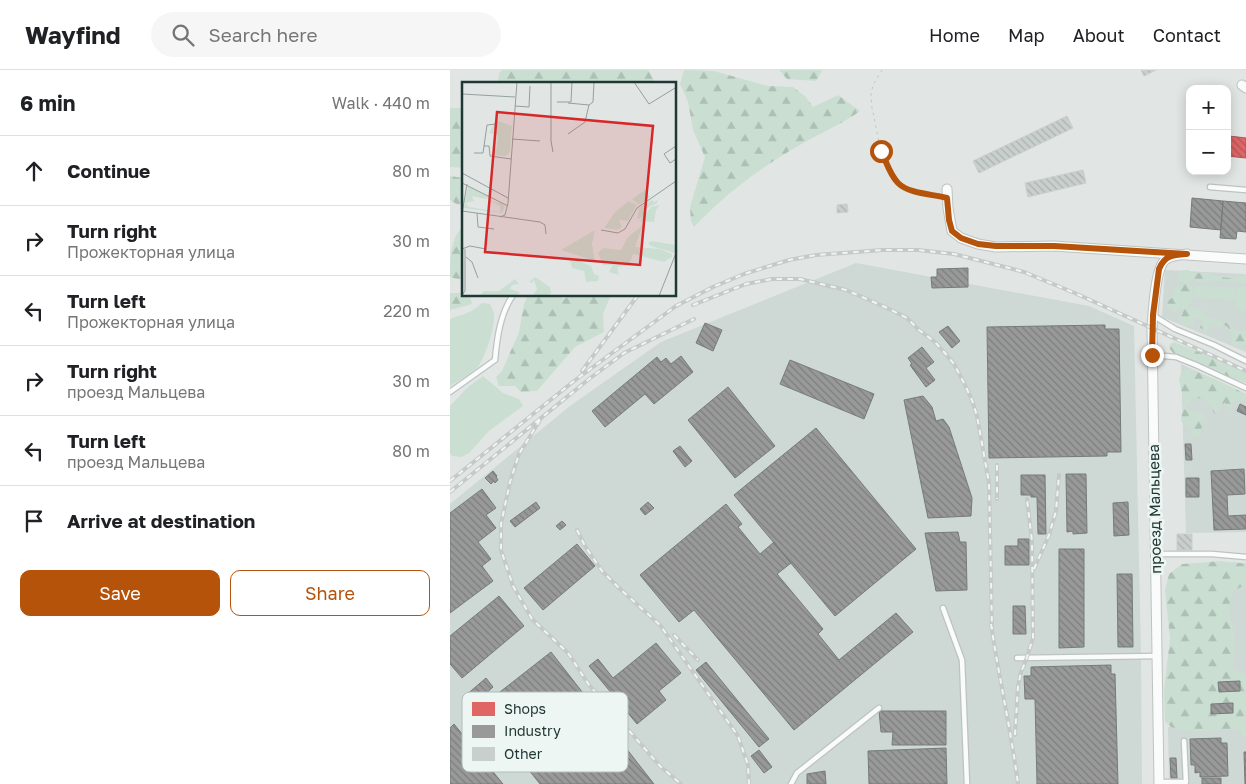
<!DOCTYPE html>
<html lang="en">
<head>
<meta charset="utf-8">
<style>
  :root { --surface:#fff; --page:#f6f6f6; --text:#202124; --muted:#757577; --line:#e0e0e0; --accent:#b45309 }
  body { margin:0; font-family:"Golos Text",sans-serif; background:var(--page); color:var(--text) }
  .controls { position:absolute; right:15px; top:15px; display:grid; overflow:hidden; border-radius:10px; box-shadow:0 2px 12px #0003 }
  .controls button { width:45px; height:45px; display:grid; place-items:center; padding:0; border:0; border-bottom:1px solid var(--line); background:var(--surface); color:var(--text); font:25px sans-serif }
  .stop { position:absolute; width:15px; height:15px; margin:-11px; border:4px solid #b45309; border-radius:50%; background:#fff }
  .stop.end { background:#b45309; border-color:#fff; box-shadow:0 1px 5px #0008 }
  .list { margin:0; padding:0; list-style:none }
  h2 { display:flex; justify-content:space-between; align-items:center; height:65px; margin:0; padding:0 20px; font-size:21px }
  h2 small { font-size:16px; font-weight:400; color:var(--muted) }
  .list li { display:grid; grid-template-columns:32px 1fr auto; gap:15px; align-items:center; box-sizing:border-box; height:70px; padding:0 20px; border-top:1px solid var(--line) }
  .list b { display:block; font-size:19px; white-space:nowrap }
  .list p { margin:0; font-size:16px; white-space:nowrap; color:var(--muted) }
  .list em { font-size:16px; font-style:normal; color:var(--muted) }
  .actions { display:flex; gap:10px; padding:15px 20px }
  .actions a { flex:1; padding:11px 0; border:1px solid var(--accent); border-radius:10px; text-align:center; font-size:18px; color:var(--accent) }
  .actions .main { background:var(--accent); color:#fff }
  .icon { flex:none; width:28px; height:28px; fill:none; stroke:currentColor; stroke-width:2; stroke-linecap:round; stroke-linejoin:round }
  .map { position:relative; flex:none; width:796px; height:714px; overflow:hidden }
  header { display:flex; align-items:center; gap:30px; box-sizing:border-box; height:70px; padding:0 25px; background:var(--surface); border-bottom:1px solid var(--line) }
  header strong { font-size:24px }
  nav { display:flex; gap:28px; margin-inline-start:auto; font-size:18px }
  .search { width:350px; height:45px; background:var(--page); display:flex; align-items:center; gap:12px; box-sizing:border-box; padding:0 18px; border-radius:28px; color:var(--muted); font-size:19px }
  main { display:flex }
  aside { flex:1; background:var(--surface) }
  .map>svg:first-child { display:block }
  .built { fill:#ced8d4 }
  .forest { fill:url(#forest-firs) }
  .garden { fill:#cadfd2 }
  .shops { fill:url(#shops-back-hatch); stroke:#a65857 }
  .industry { fill:url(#industry-back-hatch); stroke:#757c7b }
  .building { fill:url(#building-back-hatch); stroke:#cacfcd }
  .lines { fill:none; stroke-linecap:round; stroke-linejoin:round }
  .service-casing { stroke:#bec3c1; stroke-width:7 }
  .minor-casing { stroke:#bec3c1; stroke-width:11 }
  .path { stroke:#bfc7c6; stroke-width:1; stroke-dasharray:2.5 4; stroke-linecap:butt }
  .service { stroke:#fafbfb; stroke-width:4.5 }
  .minor { stroke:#fafbfb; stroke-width:9 }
  .rail-casing { stroke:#c5c9c8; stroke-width:4 }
  .rail { stroke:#eef6f3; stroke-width:2; stroke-dasharray:5.5; stroke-linecap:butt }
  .route { stroke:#b45309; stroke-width:6 }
  .labels { text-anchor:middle; stroke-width:5; stroke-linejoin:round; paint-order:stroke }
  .street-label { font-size:15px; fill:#203834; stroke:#eef6f3 }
  .inset-road { fill:none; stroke:#94a09e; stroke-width:1 }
  .view { fill:#d62828; fill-opacity:0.15; stroke:#d62828; stroke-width:2.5 }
  .inset-edge { fill:none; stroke:#203834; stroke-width:2.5 }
  .key { fill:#eef6f3; stroke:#b0bdba; stroke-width:1 }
  .key-label { font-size:14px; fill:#203834 }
</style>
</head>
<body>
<header>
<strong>Wayfind</strong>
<div class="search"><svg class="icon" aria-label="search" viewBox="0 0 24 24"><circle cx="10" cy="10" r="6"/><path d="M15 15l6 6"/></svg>Search here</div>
<nav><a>Home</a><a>Map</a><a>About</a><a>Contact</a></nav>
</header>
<main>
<aside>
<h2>6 min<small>Walk · 440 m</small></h2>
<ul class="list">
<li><svg class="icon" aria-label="ahead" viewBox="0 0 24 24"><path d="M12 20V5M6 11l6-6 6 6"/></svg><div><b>Continue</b></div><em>80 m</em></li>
<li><svg class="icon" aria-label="right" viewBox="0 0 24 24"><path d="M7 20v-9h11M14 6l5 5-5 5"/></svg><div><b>Turn right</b><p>Прожекторная улица</p></div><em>30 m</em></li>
<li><svg class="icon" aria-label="left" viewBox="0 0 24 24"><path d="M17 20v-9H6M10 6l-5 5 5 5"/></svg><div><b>Turn left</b><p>Прожекторная улица</p></div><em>220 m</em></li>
<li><svg class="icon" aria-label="right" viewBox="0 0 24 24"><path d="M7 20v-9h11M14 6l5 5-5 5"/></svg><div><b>Turn right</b><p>проезд Мальцева</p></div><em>30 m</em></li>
<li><svg class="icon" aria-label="left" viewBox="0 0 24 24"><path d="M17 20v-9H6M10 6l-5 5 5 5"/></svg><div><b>Turn left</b><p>проезд Мальцева</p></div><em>80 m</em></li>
<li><svg class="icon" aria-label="arrive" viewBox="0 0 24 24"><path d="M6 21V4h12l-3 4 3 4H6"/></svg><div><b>Arrive at destination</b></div></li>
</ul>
<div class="actions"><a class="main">Save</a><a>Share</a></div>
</aside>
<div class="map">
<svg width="796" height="714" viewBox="0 0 796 714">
  <defs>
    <pattern id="forest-firs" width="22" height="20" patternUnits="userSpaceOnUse" patternTransform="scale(1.25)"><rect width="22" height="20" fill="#cadfd2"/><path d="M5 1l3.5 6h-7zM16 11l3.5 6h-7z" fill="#adc0b5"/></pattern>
    <pattern id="shops-back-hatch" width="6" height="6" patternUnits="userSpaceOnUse" patternTransform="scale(1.25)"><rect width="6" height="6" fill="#e06666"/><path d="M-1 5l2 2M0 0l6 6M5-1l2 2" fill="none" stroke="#b55555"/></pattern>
    <pattern id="industry-back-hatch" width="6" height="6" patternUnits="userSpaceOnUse" patternTransform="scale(1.25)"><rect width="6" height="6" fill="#999"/><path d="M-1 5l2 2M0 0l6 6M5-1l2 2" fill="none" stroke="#7c7e7e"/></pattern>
    <pattern id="building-back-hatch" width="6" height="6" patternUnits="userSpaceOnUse" patternTransform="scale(1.25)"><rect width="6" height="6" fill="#c9cfcd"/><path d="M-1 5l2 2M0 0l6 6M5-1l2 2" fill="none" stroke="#acb2b1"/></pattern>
  </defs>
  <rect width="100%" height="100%" fill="#e1e6e4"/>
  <path class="built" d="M406 193 639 236 684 256 691 586 692 714H0V434L120 336 211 272Z
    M715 200 796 204V282L712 247Z
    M731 294 796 324V462L736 463Z
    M778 492 796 493V714H719L718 657 781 655Z"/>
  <path class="forest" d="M52 0H198L206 14H48L49 3Z
    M234 0 264 1 318 16 343 17 356 27 363 37 388 25 410 41C391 55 370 63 350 75 311 97 275 124 244 157L241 151 240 137 255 87 243 60 238 32 230 14Z
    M329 0H371L372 1 366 11 337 9Z
    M0 38H14V98L0 97Z
    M0 106 14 108V132L8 135 0 130Z
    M14 156V208L8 209 0 207C0 191 0 166 14 156Z
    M732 200H738L747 204C757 199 768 208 779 208 785 208 790 206 796 206V214L771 211 748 212 740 209 736 214H740L744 220 743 228 737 239C749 236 752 239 759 249H766L775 252 788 261H796V274L793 276H787L782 274 781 263 778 257 774 255 770 258 759 254V260L754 262 750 257 754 250 749 248H744V253L741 256 732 254 728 249 733 244 732 238 727 241 722 242 717 236 718 231 722 228 724 219 731 215 736 214 729 211 727 206Z
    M0 223H13L14 225 20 226 22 234 0 240Z
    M78 225H107L114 229 120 225H161L153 244 154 262 125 277 87 321 71 322 65 316H49L46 307 52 301 69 262 74 234Z
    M724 272 774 292 796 303V313L771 305 740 289 724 284 719 278 720 274Z
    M739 299 765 309 796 324V332L789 330 785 331 781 338 778 340 775 332 765 344 756 330 743 327 736 337 738 340 753 343 755 347 749 366 745 368 741 366 740 357 733 354 731 350 734 332 729 310 731 302Z
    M771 491 796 494V515L784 520 779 535V543L785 566 783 598 790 603H796V669L788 660 737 661 721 657 715 651 714 619 720 569 715 520 719 504 732 494Z"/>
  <path class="garden" d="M745 215 786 218V230L744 228Z
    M787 216 796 217V241L786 240Z
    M32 233 40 234C42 239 45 243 44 249 44 260 34 291 27 298 19 305 9 310 0 316V249C13 244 22 243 32 233Z
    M33 306 53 323 69 329 73 336 39 361 19 383 11 387 2 386 0 383V336L18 317Z"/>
  <path class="shops" d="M779 66 796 68V88L777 86V73H779Z"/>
  <path class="industry" d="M742 128 773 131 771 160 740 157Z
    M773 131 796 133V162L787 161 786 169 770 168Z
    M518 198V217L482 218 481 207H487V199Z
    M255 253 272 260 263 281 246 273Z
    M655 255V259H669L671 382H657V386L539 388 537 257Z
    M498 256 510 271 502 278 489 262Z
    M472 277 484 292 476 298 485 310 476 317 460 295 462 294 458 288Z
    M231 286 243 302 204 334 195 324 155 357 142 341 207 287 211 292 216 288 221 294Z
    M340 290 424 324 414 349 330 314Z
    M278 317 325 376 285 408 238 350Z
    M473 326 482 337 486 351 493 349 499 357 522 428 521 446 478 448 454 330Z
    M790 334 796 337V345L787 341Z
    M366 358 466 479 385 546 284 425Z
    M735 374H741L742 390H736Z
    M230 376 242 391 235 397 223 381Z
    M794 399 795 424 777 425 778 446 796 445V459L764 460 761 401Z
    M43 401 47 406 46 407 48 410 45 413 44 411 41 414 35 408Z
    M616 404H636L637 463 623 464V461L617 462Z
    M571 405H595L596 464H588L587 427H581V425H571Z
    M736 408H749V427H736Z
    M32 419 46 438 36 445 46 458 28 472 41 489 32 496 43 511 0 543V443Z
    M86 432 90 438 65 457 60 451Z
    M198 432 204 438 195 445 190 439Z
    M678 432 679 465 664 466 663 433Z
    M276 434 292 454 288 457 310 484 324 472 341 493 327 504 373 559 368 564 389 590 446 543 463 562 344 660 244 540 229 552 190 505Z
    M112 451 116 455 110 460 106 456Z
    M508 462 510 472H516L517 520 486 521 475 463Z
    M568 469H579V495H555V476H568Z
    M127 474 145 496 93 540 74 518Z
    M609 479H634V577L609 578Z
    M667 504H682L683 577H668Z
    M49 526 74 556 12 608 0 594V566Z
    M563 536H575L576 564H563Z
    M206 573 231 603 209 621 216 630 187 654 139 596 148 589 163 608Z
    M101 582 204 714H90L59 675 47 684 18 647Z
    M256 592 319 669 309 677 246 600Z
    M661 595V604H665L668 714H587L585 629H575L574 606H581V597Z
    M36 608 43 617 32 627 34 629 25 637 15 626Z
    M790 611V621L769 622 768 612Z
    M783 633V643L761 644V634Z
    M429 641H496V675H442L443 662H431Z
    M4 654 53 714H0V658Z
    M771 668V673H777L778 706 750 707V702L745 703V695H741L740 669Z
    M496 678 497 714H419L418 681Z
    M309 680 322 697 314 703 301 686Z
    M794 682H796V714H795Z
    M720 688H726L727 708H721Z
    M375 701 376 714H357V704Z
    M752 708H771V714H752Z"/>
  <path class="building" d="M691 0H706L694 6Z
    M617 46 623 58 529 103 523 91Z
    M633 100 636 113 578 127 575 113Z
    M397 134 398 142 387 143V135Z
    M727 464H742V480H727Z"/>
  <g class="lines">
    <defs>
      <path id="service" d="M760 117 796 120
        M704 246 725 259 764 275 796 291
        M702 285 726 287 746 295 796 318
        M0 322 45 290C47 268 50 244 63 225
        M706 484H762L796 487
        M493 538 512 590 517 714
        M567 588 707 586
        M709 712H736L734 671
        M341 714 347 703 429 638"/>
      <path id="minor" d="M792 15 796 18
        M497 119 498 138 502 161 511 168 528 174 546 177 604 176 796 189
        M709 714 702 258C703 244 705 199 715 190 721 185 730 185 737 184"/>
    </defs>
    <use href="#service" class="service-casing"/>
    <use href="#minor" class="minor-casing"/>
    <path class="path" d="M432 0 423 15 421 25 422 38 431 81 441 102 447 112 456 119 489 126"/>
    <use href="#service" class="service"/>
    <use href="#minor" class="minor"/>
    <defs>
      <path id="rail" d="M243 235 296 214 322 209H350L396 220 435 237 457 248 469 260 485 272 494 282 504 294 514 313 522 330 527 346 539 413 542 559
        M132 301 188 225
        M90 350 69 384 60 412 51 454V480L63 516 82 549 118 583 139 615 210 696 231 714
        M547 395V429
        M0 411 124 311 226 236 263 217 294 204 339 190 366 185 433 180H468L504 184 559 198 574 202 627 224 796 301
        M0 422 139 309 174 283 244 249
        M127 460 135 476 152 501 169 518 210 555 288 666 298 695 299 714
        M584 499 599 465 606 441 609 405
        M541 554C549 608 561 660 568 714
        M224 565 248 590
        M565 665 568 616 571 602 576 590 583 568 582 471 577 429"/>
    </defs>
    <use href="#rail" class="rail-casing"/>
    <use href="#rail" class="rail"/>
  </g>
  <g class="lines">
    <path class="route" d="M431 81C436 91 440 105 448 113 459 124 482 124 497 128L499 150 502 161 511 168 528 174 546 176H604L737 184C723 185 715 185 709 199L703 245 702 285"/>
  </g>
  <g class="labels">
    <g class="street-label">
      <text transform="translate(705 439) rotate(-91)" y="5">проезд Мальцева</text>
    </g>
  </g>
  <g transform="translate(12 12)">
    <rect width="214" height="214" fill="#e1e6e4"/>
    <path d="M34 38 50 44 48 70 44 74 28 73 35 66 36 53 27 51ZM6 104 28 115 24 117 10 114 12 119 3 121 7 125 38 130V124L27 119 28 116 31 120 40 121 43 125 40 131 2 126ZM167 119 175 123 166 139 157 138 160 145 156 148 142 146 153 130ZM198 123 194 128 192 140 178 139 189 125ZM181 143 173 165 198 167 210 172V175L202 180 171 172 167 183 155 185 157 193 147 190 151 183H141L136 171 141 166 159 168 165 156ZM133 148 130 162 133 179 99 168ZM190 159 214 163 213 171 189 164 186 161ZM107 175 129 184 132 192 137 194 136 199 124 200 122 189 110 186ZM73 195 88 205 89 211 86 214H71L75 207 72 198 70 201 67 200ZM53 197 57 202 50 203 48 207 58 210 55 214H17L22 209H37Z" fill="#cadfd2"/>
    <path d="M183 108 188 115 177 123 170 117ZM190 118 192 120 196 118 195 121 185 126 183 135 175 137 177 126Z" fill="#cadfd2"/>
    <path class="inset-road" d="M89 0V59L91 70M172 0 187 22 213 6M0 12 53 15M95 20H109L110 0M106 21 127 23 131 20 132 0M53 24 67 25 68 4M106 52 123 40 127 23M50 57 78 59M22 64H27L28 74 49 77M214 64 202 72 208 81 214 77M12 71H21L25 43 34 42M0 91 46 116M0 101 46 124M0 129 78 140 83 143 84 152M15 131 16 145 32 147M0 132 5 102M38 135 43 133 46 121 55 0M139 148 156 151 163 147 175 126 214 99M0 167 8 164 24 167M4 175 10 180 16 196M0 213 3 209V167M197 214 214 171"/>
    <path class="view" d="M35 30 191 44 178 183 23 170Z"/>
    <rect width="214" height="214" class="inset-edge"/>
  </g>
  <rect x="12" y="622" width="166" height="80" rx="8" class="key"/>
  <rect x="22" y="632" width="23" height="14" fill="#e06666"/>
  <rect x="22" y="655" width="23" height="13" fill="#999"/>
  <rect x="22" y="677" width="23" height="14" fill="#c9cfcd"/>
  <g class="key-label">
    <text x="54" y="644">Shops</text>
    <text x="54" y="666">Industry</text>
    <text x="54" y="689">Other</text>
  </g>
</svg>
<div class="controls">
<button>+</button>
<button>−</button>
</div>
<div class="stop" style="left:431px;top:81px"></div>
<div class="stop end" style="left:702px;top:285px"></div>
</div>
</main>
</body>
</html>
